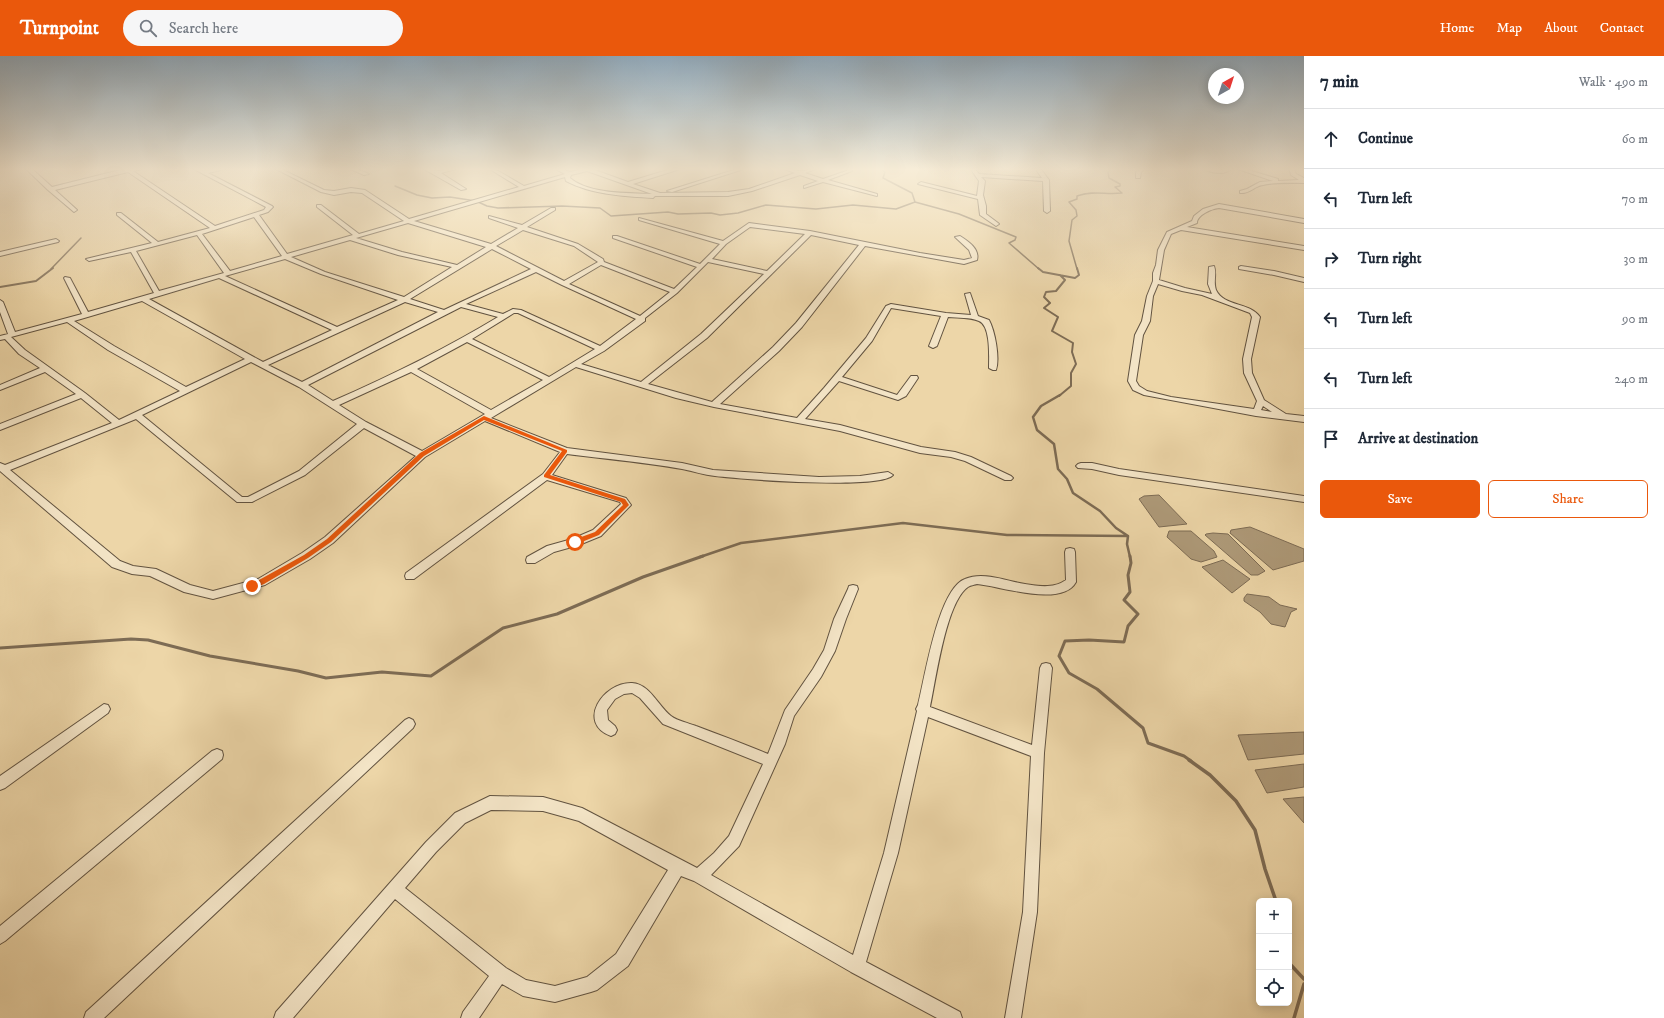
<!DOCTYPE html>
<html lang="en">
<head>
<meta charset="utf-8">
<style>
  :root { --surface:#fff; --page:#f6f6f7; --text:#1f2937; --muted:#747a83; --line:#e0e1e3; --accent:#ea580c }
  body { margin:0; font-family:"IM FELL DW Pica",serif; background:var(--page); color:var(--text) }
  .controls { position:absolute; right:12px; bottom:12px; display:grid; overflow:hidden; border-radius:6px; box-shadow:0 2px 10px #0003 }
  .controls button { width:36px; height:36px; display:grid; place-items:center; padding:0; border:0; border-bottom:1px solid var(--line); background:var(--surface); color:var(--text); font:20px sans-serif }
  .compass { position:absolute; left:1208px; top:12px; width:36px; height:36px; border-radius:50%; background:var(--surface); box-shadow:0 2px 10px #0003; rotate:39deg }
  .stop { position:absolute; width:12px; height:12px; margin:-9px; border:3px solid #ea580c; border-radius:50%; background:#fff }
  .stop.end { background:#ea580c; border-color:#fff; box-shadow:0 1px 4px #0008 }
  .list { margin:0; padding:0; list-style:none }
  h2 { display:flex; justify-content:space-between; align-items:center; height:52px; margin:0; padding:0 16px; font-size:17px }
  h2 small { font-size:13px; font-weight:400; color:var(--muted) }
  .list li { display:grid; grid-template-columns:26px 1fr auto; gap:12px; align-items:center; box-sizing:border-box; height:60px; padding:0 16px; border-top:1px solid var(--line) }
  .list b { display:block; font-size:15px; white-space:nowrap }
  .list em { font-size:13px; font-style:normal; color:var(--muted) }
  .actions { display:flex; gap:8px; padding:12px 16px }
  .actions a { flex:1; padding:9px 0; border:1px solid var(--accent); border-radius:6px; text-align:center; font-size:14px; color:var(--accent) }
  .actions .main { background:var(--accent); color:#fff }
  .icon { flex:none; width:22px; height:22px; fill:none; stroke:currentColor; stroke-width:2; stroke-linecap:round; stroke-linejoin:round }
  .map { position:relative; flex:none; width:1304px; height:962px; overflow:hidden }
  header { display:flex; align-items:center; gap:24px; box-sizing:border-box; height:56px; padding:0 20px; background:var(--accent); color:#fff }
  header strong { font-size:19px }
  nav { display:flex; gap:22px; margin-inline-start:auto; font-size:14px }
  .search { width:280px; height:36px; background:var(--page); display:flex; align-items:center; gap:10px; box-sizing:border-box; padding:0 14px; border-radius:22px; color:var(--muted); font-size:15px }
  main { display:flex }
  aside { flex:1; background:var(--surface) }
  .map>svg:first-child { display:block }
  .water { fill:#ae9a79; stroke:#7d6c55 }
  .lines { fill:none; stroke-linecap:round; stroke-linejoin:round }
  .stream-far4 { stroke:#7d6c55; stroke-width:1.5 }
  .stream-far3 { stroke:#7d6c55; stroke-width:2 }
  .stream-far2 { stroke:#7d6c55; stroke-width:2.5 }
  .stream-far1 { stroke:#7d6c55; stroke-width:3 }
  .stream { stroke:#7d6c55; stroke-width:3.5 }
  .street-casing { stroke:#625340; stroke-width:2 }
  .street { fill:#f3e4c6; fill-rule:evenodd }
  .route { fill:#ea580c }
</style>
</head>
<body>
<header>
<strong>Turnpoint</strong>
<div class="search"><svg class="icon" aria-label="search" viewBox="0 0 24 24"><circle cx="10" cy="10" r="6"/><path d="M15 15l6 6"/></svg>Search here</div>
<nav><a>Home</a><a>Map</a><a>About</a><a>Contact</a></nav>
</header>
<main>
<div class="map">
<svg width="1304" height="962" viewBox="0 0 1304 962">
  <rect width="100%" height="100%" fill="#edd6a8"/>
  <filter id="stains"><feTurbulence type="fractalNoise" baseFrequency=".005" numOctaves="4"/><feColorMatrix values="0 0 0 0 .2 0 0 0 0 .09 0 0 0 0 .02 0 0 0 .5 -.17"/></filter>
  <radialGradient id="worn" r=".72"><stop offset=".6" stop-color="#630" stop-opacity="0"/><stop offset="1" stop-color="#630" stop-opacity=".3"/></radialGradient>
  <path class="water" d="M1159 439 1187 468 1159 471 1139 443 1144 440Z
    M1250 471 1304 493V505L1273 514 1230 477 1231 474Z
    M1169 475H1191L1214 495 1217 501 1201 506 1191 503 1167 481Z
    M1213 477 1228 478 1265 515 1258 519H1251L1205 479 1206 478Z
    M1223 504 1250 523 1232 537 1202 511Z
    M1247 538 1269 541 1280 549 1297 553 1291 556 1285 571 1271 568 1260 556 1244 545V542Z
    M1304 676V698L1248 704 1238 679Z
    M1304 708V731L1267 737 1255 714Z
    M1304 741V767L1283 743Z"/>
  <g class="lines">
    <path class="stream-far4" d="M880 112 885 116 883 122 912 137 915 146
      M395 130 417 139 432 142 450 141 476 145 487 150 498 152 562 150 600 152 611 160 668 156 678 158 711 157 720 159 738 157 766 149 816 153 853 149 896 153 915 146 959 158 1016 181 1015 184 1009 187 1039 213
      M51 213 81 182
      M1077 213 1069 185 1072 164 1077 160 1076 154 1069 146 1077 143V140C1094 134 1105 139 1122 137L1115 131 1120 130V128L1109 122 1108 116 1111 113 1118 112"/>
    <path class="stream-far3" d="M1038 212 1043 216 1075 222 1079 219 1077 212
      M0 231 36 225 53 212
      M1059 340 1071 330V317L1076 308 1072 296 1073 287 1052 275 1058 261 1044 252 1050 247 1044 241 1046 236 1056 235 1065 224 1060 219"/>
    <path class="stream-far2" d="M1060 339 1041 350 1033 361 1037 374 1054 388 1058 413 1067 423 1073 437 1100 455 1116 472 1128 480 1127 488 1130 501
      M700 501 741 487 903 467 1007 479 1128 480"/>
    <path class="stream-far1" d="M1130 500 1131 507 1128 519 1130 536 1124 544 1138 558 1128 570 1124 586 1089 584 1065 585 1059 600 1069 617 1097 633 1143 672 1148 687 1184 700 1191 705
      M0 592 131 583 148 584 210 600 298 615 326 622 382 616 431 620 503 572 557 558 643 521 703 500"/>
    <path class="stream" d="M1189 704 1210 719 1236 745 1255 774 1265 813 1276 845
      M1289 907 1304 923
      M1294 962 1304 928"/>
    <defs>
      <path id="street" d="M25 112H31L52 131 128 112H142V113L133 115 215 170 264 154 266 151 192 112H198L203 114 225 112V113L208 117 272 150 273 151 268 156 259 159 287 198 353 179 317 151V149H321L359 178 404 165 362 137 351 136 334 139 321 136 274 112H279L324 134 334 135 351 132 365 134 409 163 519 131 488 112H493L524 130 565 118 554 112H559L570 116 587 112H593L592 113 628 126 674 112H680V113L633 128 660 137 728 136 749 133 795 117 782 112C788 112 792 114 798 115 804 116 812 112 818 112L805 117 823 123 852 113V115L828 124 877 138V140L823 126 804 132V130L818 125 800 119 752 135 728 140H655L653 142C623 140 593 139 566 125L565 121 414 165 491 188 518 172 489 162V160L522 169 551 152H555V154L527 171 578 188 603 203 604 206 674 233 697 211 613 182V180H617L700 208 720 188 639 164V162L723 185 749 167 810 175 920 197 964 204 972 202 969 194 955 181 960 180C968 185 980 193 977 204L964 208 865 190 802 271 779 295 720 348 797 362 824 332 866 282 886 250 891 248 946 257 971 259 965 238 970 237 978 260 989 264C995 275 1000 302 996 314H993L989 312C989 301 991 270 979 265 970 261 958 262 948 261L937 290 933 292 929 290 941 260 891 252 872 285 842 321 897 339 911 320H917L918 322 906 340 898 344 839 325 805 363 840 369 921 391 955 396 971 401 1011 420 1013 422 1011 424H1005L965 405 951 401 920 397 840 375 714 351 676 342 576 311 491 362 567 392 682 407 713 414 819 421 860 420 888 416 893 419C880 434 740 423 715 420 704 419 693 415 682 413 644 406 605 403 567 398L552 419 626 442 631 449 601 480 579 489 554 496 535 507H527L526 504 527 501 547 490 572 483 593 474 621 448 620 446 547 424 414 523H406L405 520 406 517 543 418 560 396 485 365 425 401 333 487 310 503 265 529 213 543 184 536 150 520 132 518 112 511 0 415V407L5 409 112 367 81 342 0 374V368L76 338 45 316 0 334V329L40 312 19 298 5 283 0 284V280L8 278 0 256V244L3 246 15 276 82 258 64 222 65 221 70 222 88 256 154 237 131 196 89 205 86 203 152 187 117 159V157H121L158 186 210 172 128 116 55 134 76 153 77 154 74 156 48 134ZM587 115 652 138C628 137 588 138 570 122L571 119ZM254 161 282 200 230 215 202 178ZM408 167 486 191 457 209 402 196 356 182ZM750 171 805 178 767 215 712 203 726 188ZM523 174 574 190 598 206 564 225 496 190ZM197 179 224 217 159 235 136 195ZM811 179 859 189 796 267 773 291 712 346 648 328 707 282ZM350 184 398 199 452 211 404 241 325 216 291 201ZM492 193 531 213 444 254 410 243ZM285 203 321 218 398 244 337 271 225 220ZM708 206 764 218 701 278 641 326 581 308 604 295 645 265V262L677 237ZM601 209 670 236 640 260 569 228ZM536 216 562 229 636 263 600 290 521 254 513 253 503 258 466 248ZM219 222 332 274 263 306 149 243ZM142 245 245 303 186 331 114 290 74 265ZM405 246 438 256 302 326 268 309ZM461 251 498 261C445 293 390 320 333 345L308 329ZM514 257H518L595 293 549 321 472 283ZM67 266 108 294 180 335 119 364 85 337 25 294 11 281ZM467 286 543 324 491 354 417 313ZM251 306 299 331 357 368 299 415 248 441H242L142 359ZM411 316 485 358 422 395 366 366 339 349ZM136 363 237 446H252L305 419 364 372 416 400 325 481 302 497 258 523 213 535 190 529 156 513 133 510 120 505 10 414Z
        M348 112H354L369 118 364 119Z
        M422 112C428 111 434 115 439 115 445 114 450 112 456 112V113L441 117 466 133 461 134Z
        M740 112H747L672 136 667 135Z
        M970 112H974L979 118 1042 122 1035 112H1040L1049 124 1050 155 1047 157 1044 155 1043 125 981 121 985 125 983 139 986 150V158L998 167 999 168 996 170 980 159 978 143 918 128 921 126 977 140 979 125Z
        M1141 112H1146L1141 116 1140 122H1136V116Z
        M1201 112H1209L1223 114 1227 112H1232C1225 120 1210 117 1201 112Z
        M1235 112H1242L1278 123V125L1299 124 1291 119 1289 112H1294L1296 118 1304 122V127C1291 127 1276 126 1263 129 1254 130 1250 138 1240 137V135L1247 133 1260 126 1273 125Z
        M1219 148 1304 163V167L1219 152C1211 153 1197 159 1197 167L1187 171 1304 190V194L1181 174 1171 178 1164 194 1159 224 1185 232 1212 238 1208 228 1209 211 1214 210C1217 217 1213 226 1216 234 1224 251 1250 246 1260 261L1251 303 1252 317 1264 344 1286 358 1304 360V366L1256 360 1144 339 1133 334 1128 325 1135 279 1142 265 1147 240 1153 225V217L1156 209 1158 194 1167 176 1192 165 1194 160 1203 153ZM1158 228 1182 235 1202 239 1250 257 1252 261 1243 303 1244 317 1257 345 1254 353 1171 341 1147 335 1139 330 1136 325 1143 279 1150 265 1153 240ZM1263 350 1272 356 1261 354Z
        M56 183 59 185 58 186 0 200V196Z
        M1241 210 1274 215 1304 222V226L1274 219 1239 213V211Z
        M1081 407H1092L1119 413 1304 440V446L1119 419 1092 413 1078 412 1076 410 1078 408Z
        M1070 492 1074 493 1075 496 1076 526C1062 552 1000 530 977 528 974 529 971 529 968 531 946 546 936 623 930 651L1032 689 1040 612 1042 608 1046 607 1050 608 1052 612 1044 697 1037 856 1021 962H1005L1023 856 1031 700 928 661 898 797 866 906 960 956 962 962H937L851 916 694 825 681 820 628 910 597 934 591 936 555 946 523 940 502 928 479 962H461L463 956 489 920 395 843 293 962H274L276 956 426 786 455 757 490 740 543 741 582 752 697 812 714 797 729 780 763 708 663 668 640 642 632 637 624 638 615 643 607 654 608 664 615 670 617 674 615 678 611 680C576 667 603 626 632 627 650 628 658 650 671 660 677 665 689 667 696 670 720 679 744 688 768 698L785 654 813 613 824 594 834 563 848 533 849 530 853 529 857 530 858 533 846 563 835 595 821 621 794 660 785 688 739 790 711 819 853 899 884 797 917 655 916 653 918 649C925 622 938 533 965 523 983 515 1006 525 1025 528 1039 530 1053 533 1066 524L1065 496 1066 493ZM491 754 543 755 579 765 668 814 616 898 587 921 555 930 526 924 506 912 405 832 436 796 465 767Z
        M104 648 108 649 110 653 108 657 5 732 0 734V720Z
        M409 662 413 664 415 668 413 672 104 962H84L86 956 405 664Z
        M217 693 222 695 223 699 222 703 5 885 0 888V870L212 695Z"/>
    </defs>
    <use href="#street" class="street-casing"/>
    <use href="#street" class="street"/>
  </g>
  <linearGradient id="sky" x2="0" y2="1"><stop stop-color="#91aabc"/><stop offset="0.46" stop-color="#f7edd8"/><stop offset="1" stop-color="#f7edd8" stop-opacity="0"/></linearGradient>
  <rect width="1304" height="246" fill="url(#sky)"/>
  <path class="route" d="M484 360 567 394V396L550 419 625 443 629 449 599 479 577 488H573V484L595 476 623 449 621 446 544 421V419L562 395 484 364 424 400 331 486 308 502 264 528 252 533 249 532V528L259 524 304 499 327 483 420 397Z"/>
  <rect width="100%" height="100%" filter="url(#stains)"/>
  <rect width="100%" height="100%" fill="url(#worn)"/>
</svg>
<div class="controls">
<button>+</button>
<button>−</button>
<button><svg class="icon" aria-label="locate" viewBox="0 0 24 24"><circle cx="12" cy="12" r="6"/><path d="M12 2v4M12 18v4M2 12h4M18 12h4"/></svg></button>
</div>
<svg class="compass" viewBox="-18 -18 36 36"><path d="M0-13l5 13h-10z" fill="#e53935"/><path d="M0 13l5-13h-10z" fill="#747a83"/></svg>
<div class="stop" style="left:575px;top:486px"></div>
<div class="stop end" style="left:252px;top:530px"></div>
</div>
<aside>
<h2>7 min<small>Walk · 490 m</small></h2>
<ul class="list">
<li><svg class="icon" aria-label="ahead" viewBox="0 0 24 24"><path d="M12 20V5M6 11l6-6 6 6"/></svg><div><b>Continue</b></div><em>60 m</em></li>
<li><svg class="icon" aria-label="left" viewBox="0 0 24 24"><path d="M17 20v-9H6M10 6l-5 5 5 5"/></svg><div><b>Turn left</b></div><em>70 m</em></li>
<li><svg class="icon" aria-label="right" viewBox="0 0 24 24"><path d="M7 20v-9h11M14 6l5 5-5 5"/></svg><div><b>Turn right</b></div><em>30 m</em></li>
<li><svg class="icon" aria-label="left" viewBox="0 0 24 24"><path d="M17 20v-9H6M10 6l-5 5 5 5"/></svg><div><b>Turn left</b></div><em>90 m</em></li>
<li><svg class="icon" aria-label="left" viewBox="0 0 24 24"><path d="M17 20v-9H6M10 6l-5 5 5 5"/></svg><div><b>Turn left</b></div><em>240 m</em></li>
<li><svg class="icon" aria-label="arrive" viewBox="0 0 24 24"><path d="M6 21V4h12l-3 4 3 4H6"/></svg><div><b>Arrive at destination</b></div></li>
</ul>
<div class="actions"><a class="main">Save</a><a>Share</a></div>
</aside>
</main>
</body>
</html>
